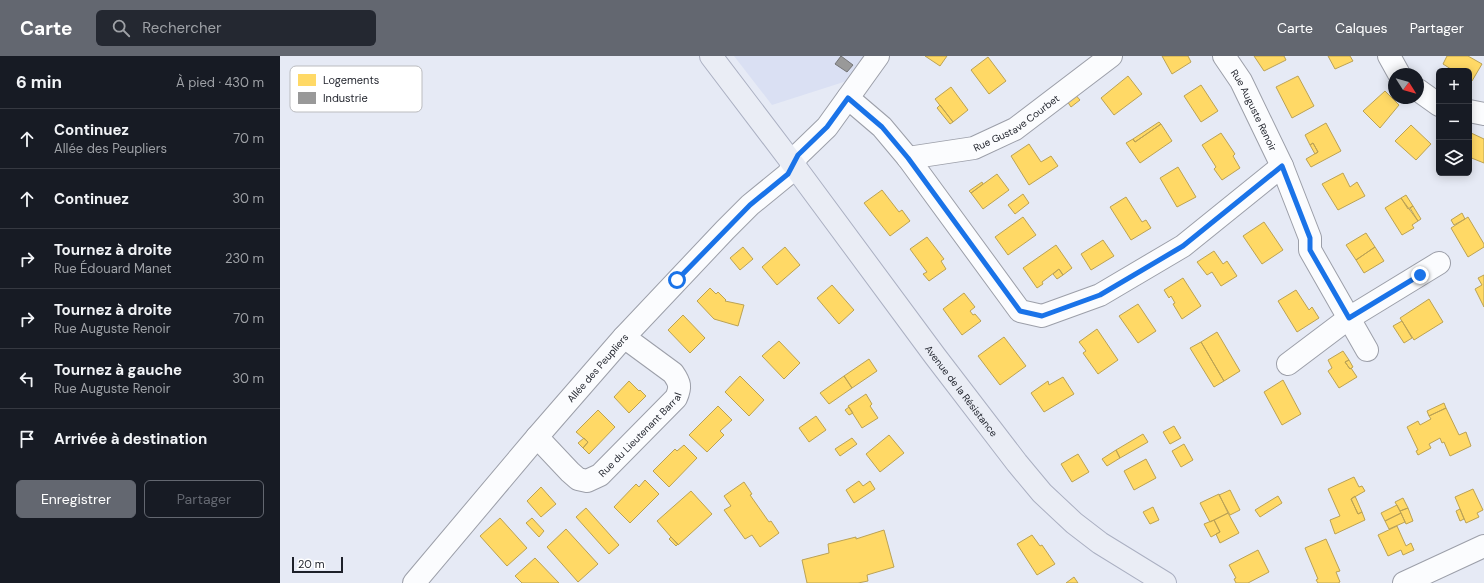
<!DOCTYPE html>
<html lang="fr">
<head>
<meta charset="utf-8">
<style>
  :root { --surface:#171b24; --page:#242831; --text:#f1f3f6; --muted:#9ea1a6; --line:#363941; --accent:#636770 }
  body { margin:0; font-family:"DM Sans",sans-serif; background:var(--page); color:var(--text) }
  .controls { position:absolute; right:12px; top:12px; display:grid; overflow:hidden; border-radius:6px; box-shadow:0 2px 10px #0003 }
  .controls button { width:36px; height:36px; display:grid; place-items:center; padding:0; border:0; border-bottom:1px solid var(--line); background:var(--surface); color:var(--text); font:20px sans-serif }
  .compass { position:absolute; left:1108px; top:12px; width:36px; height:36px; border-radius:50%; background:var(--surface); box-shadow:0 2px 10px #0003; rotate:127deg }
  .scale { position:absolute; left:12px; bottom:10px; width:51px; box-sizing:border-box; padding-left:4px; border:2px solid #1d2029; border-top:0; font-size:11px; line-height:14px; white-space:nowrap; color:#1d2029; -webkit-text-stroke:3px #fff; paint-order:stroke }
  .stop { position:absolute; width:12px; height:12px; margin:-9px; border:3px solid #1a73e8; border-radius:50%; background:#fff }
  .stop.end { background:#1a73e8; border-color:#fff; box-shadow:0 1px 4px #0008 }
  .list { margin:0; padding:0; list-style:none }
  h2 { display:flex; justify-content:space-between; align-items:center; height:52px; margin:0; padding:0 16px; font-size:17px }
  h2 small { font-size:13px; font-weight:400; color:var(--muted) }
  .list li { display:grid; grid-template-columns:26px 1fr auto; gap:12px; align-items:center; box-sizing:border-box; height:60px; padding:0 16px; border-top:1px solid var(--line) }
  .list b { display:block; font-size:15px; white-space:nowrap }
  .list p { margin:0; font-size:13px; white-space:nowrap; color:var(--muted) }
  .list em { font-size:13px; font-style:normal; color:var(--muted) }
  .actions { display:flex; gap:8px; padding:12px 16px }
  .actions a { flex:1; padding:9px 0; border:1px solid var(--accent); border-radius:6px; text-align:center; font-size:14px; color:var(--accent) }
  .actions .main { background:var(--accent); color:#fff }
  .icon { flex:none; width:22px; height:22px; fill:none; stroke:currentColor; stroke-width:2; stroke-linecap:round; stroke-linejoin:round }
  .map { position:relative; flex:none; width:1204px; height:527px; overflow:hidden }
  header { display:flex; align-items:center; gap:24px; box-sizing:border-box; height:56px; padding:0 20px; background:var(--accent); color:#fff }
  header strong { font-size:19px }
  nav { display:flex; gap:22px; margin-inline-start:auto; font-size:14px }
  .search { width:280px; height:36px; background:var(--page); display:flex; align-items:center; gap:10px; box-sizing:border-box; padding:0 14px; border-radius:6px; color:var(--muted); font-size:15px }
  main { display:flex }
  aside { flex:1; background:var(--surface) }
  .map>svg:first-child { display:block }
  .built { fill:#dae0f3 }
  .homes { fill:#ffd966; stroke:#bba254 }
  .industry { fill:#999; stroke:#747577 }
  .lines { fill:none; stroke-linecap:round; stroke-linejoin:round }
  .minor-casing { stroke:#9c9fa9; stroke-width:24 }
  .major-casing { stroke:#abb0c2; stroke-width:24 }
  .minor { stroke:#fbfcfe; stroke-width:22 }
  .major { stroke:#eaedf5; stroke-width:22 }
  .route { stroke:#1a73e8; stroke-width:5 }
  .labels { text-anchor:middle; stroke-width:4; stroke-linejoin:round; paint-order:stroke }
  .street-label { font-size:10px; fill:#1d2029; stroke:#fff }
  .key { fill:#fff; stroke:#bbbcbf; stroke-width:1 }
  .key-label { font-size:11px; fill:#1d2029 }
</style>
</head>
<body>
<header>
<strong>Carte</strong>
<div class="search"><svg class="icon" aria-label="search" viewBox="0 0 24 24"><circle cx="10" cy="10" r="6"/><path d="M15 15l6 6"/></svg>Rechercher</div>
<nav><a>Carte</a><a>Calques</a><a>Partager</a></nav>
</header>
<main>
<aside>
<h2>6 min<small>À pied · 430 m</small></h2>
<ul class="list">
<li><svg class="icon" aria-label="ahead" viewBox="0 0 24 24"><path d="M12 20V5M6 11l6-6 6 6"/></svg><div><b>Continuez</b><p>Allée des Peupliers</p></div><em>70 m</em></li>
<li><svg class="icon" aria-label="ahead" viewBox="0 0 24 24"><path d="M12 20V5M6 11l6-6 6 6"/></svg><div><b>Continuez</b></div><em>30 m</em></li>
<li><svg class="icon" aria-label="right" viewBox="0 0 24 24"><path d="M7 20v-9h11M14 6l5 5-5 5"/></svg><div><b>Tournez à droite</b><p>Rue Édouard Manet</p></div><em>230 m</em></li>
<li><svg class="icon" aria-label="right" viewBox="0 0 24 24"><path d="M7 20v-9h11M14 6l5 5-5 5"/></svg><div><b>Tournez à droite</b><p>Rue Auguste Renoir</p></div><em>70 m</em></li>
<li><svg class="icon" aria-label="left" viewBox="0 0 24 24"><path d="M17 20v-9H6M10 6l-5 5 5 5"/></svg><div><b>Tournez à gauche</b><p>Rue Auguste Renoir</p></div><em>30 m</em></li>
<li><svg class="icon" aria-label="arrive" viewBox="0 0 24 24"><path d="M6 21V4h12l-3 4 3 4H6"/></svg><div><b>Arrivée à destination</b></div></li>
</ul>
<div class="actions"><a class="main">Enregistrer</a><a>Partager</a></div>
</aside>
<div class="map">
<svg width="1204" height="527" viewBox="0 0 1204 527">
  <rect width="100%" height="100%" fill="#e6eaf5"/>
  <path class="built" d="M454 0H589L573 23 492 49Z"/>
  <path class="homes" d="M645 0H667L660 10Z
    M882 0H908L911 6 892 18Z
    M974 0H1004L1006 4 984 15Z
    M1048 0H1070L1073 5 1055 13Z
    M1167 0H1188L1202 8 1192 25 1189 23V15H1174L1163 8Z
    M708 1 726 25 709 38 691 14Z
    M848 20 862 38 834 59 821 42Z
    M1018 20 1034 50 1012 62 996 31Z
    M921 29 938 55 921 66 904 40Z
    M671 31 688 54 673 66 655 43Z
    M1105 35 1119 49 1100 72 1083 55Z
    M793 36 800 44 791 51 785 42Z
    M660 49 673 66 670 68 657 52Z
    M879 66 881 68 855 86 853 83Z
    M1046 67 1061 95 1031 111 1026 103 1038 96 1033 87 1030 89 1025 79Z
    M881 68 892 85 860 107 846 87 853 83 855 86Z
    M1131 69 1151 88 1136 104 1115 85Z
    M1189 76 1204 83V107L1189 101Z
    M941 77 955 98 953 100 960 112 942 124 934 113 936 111 922 89Z
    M1033 87 1038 96 1035 98 1030 89Z
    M749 88 761 106 771 100 778 110 749 129 731 100Z
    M898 111 916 141 897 151 880 122Z
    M1063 117 1070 131 1077 126 1085 140 1058 154 1042 128Z
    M717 118 729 134 703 153 691 137Z
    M702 126 703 128 691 137 689 135Z
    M602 134 619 156 622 154 630 165 610 180 584 147Z
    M743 138 749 147 735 158 728 149Z
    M1126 139 1133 150 1128 153 1121 142Z
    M846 141 862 166 866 164 871 172 851 184 830 151Z
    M1121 142 1138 165 1132 169 1134 172 1122 179 1105 152Z
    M1133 150 1141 163 1138 165 1130 152Z
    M1182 157 1185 163 1174 169 1171 164Z
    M743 161 756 179 728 199 715 181Z
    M1188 161 1204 188V191L1188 201 1171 172Z
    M984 166 1003 194 982 208 963 180Z
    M1086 177 1095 191 1076 204 1066 189Z
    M647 181 664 203 661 205 666 213 649 225 643 218 647 216 630 193Z
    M823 184 834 200 811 214 801 198Z
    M776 189 792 212 783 219 779 213 762 226 763 228 757 232 743 212Z
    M463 191 473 203 460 214 450 202Z
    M505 191 520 209 497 229 482 211Z
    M1095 191 1104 205 1084 217 1076 204Z
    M934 195 943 208 947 205 957 220 941 230 932 216 927 219 917 206Z
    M779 213 783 219 777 223 773 218Z
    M1204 219V251L1195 233 1202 229 1198 222Z
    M903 222 921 250 902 263 893 248 895 247 891 240 889 242 884 234Z
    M552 229 574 254 559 268 537 242Z
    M430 232 436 238 438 236 446 244 445 245 464 249 458 270 434 263 417 245Z
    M1016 234 1029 254 1032 251 1039 262 1017 276 998 245Z
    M684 237 695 251 690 255 693 259 695 258 701 265 682 279 663 253Z
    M1149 243 1163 266 1134 284 1120 262Z
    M858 248 876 275 858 287 839 260Z
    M403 259 425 282 410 297 388 274Z
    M1122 265 1132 282 1124 287 1113 270Z
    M817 273 838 304 818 318 803 297 806 295 799 286Z
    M937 276 960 315 944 325 921 286Z
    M724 281 746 310 720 329 698 300Z
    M499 285 520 307 504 323 482 300Z
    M921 286 944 325 934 331 910 292Z
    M1063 295 1069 304 1065 306 1070 313 1071 312 1077 321 1059 332 1048 315 1052 312 1048 304Z
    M589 303 597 315 572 332 564 320Z
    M1069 304 1073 311 1070 313 1065 306Z
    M460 320 484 344 469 360 445 336Z
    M564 320 572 332 549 348 540 337Z
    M783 321 794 338 764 356 751 337 768 325 769 329Z
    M1003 324 1021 358 1002 369 984 336Z
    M349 325 359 335 360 334 366 340 349 357 334 341Z
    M586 338 592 348 590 350 598 362 582 372 568 350Z
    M1164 347 1166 352 1149 360 1147 355Z
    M438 350 452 364 440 375 444 379 427 396 409 379Z
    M569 351 573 357 569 359 565 354Z
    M1166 352 1179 379 1186 376 1191 390 1170 400 1164 386 1162 387 1160 382 1149 388 1151 392 1138 399 1136 395 1138 394 1127 371 1138 365 1140 369 1151 363 1149 360Z
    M318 354 335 371 309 398 303 392 308 386 296 376Z
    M536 360 546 374 529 386 519 372Z
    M894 370 901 382 890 388 883 376Z
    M863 378 868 386 840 402 836 394Z
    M609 379 624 397 600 416 586 398Z
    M304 382 308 386 303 392 298 387Z
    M572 382 577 388 560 400 555 393Z
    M904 388 913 404 901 411 892 395Z
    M404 389 417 402 389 431 373 415 395 393 397 395Z
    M836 394 840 402 827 410 822 403Z
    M798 398 809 416 792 426 781 408Z
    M866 403 876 422 854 434 844 415Z
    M1074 421 1079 431 1082 430 1085 435 1071 443 1078 458 1082 456 1085 464 1055 478 1050 464 1060 460 1048 433Z
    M365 424 379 438 350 467 334 451 356 428 359 431Z
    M579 425 583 430 590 425 595 433 574 447 566 434Z
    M464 426 472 438 470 439 489 466 491 465 499 477 480 491 472 479 465 483 444 454 451 450 444 440Z
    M261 431 276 448 261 461 247 445Z
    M1193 433 1203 454 1197 457 1199 461 1186 467 1175 441Z
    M950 434 960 454 950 459 939 439Z
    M411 435 432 458 398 489 377 465Z
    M939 438 948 457 930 466 920 447Z
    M998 440 1002 447 980 461 975 454Z
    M1075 440 1082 456 1078 458 1071 443Z
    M1123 442 1128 452 1120 455 1115 446Z
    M1117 449 1121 457 1105 465 1101 457Z
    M873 451 879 464 870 468 863 456Z
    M306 452 339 489 329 498 296 461Z
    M1128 452 1133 465 1126 468 1120 455Z
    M1180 453 1184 463 1180 465 1176 455Z
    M948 457 959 477 940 487 936 478 940 476 934 464Z
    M1121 457 1125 466 1109 473 1105 465Z
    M220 462 247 492 227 510 200 480Z
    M252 462 264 475 259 481 246 467Z
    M934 464 940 476 931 481 924 468Z
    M1117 470 1126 490 1131 487 1134 494 1123 499 1121 494 1108 500 1098 479Z
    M286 473 318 508 298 526 267 491Z
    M604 474 614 511 587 519 588 525 578 527H527L522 504 549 497 548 488 576 481V483Z
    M752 479 760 490 762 489 775 508 757 519 737 488Z
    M391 481 398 488 396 490 389 483Z
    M1046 483 1060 515 1056 516 1060 526 1058 527H1038L1036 524 1038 523 1025 492Z
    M978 494 989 516 968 527H956L954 523 956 522 949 509Z
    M255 502 279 527H242L235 520Z
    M794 521 798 527H786Z"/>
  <path class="industry" d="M561 0 573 9 567 16 555 8Z"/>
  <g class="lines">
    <defs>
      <g id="minor">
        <path id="s1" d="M944 0 961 25 1002 110 1030 182V194L1087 294"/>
        <path d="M1109 0 1119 18"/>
        <path d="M1138 34 1159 49"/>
        <path d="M568 42 602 71 628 102 740 255 762 260 820 239 903 190 1002 110"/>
        <path d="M1189 55 1204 58"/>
        <path id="s2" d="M628 102 694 92 735 73 831 0"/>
        <path d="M1008 308 1069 262 1159 207"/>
        <path id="s3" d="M257 381 290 416 298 423 307 425 320 419 396 342C401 331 400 327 393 317L344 281"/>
        <path id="s4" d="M134 527 257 381 344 281 445 174 470 149 508 118 518 99 547 71 598 0"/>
        <path d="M1124 527 1204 490"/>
      </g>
      <g id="major">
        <path id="s5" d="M431 0 513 108 655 300 737 407 762 437 794 467 820 487 885 527"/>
      </g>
    </defs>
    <use href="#minor" class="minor-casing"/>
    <use href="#major" class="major-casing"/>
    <use href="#minor" class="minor"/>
    <use href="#major" class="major"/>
  </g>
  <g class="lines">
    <path class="route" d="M397 224 470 149 508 118 518 99 547 71 568 42 602 71 628 102 740 255 762 260 820 239 903 190 1002 110 1030 182V194L1069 262 1140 219"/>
  </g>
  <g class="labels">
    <g class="street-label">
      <text dy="4" stroke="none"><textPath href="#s1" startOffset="62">Rue Auguste Renoir</textPath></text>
      <text dy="4" stroke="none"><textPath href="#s2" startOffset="116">Rue Gustave Courbet</textPath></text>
      <text dy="4" stroke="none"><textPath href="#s4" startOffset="283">Allée des Peupliers</textPath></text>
      <text dy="4" stroke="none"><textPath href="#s5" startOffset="418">Avenue de la Résistance</textPath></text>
      <text dy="4" stroke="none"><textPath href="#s3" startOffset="139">Rue du Lieutenant Barral</textPath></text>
    </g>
  </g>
  <rect x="10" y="10" width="132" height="46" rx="6" class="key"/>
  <rect x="18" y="18" width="18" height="12" fill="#ffd966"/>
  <rect x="18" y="36" width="18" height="12" fill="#999"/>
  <g class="key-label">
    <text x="43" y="28">Logements</text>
    <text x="43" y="46">Industrie</text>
  </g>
</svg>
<div class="controls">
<button>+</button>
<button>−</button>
<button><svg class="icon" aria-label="layers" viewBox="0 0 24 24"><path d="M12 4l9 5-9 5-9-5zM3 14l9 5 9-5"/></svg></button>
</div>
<svg class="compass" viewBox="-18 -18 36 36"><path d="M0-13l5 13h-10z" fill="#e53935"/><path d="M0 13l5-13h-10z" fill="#9ea1a6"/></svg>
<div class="scale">20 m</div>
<div class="stop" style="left:397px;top:224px"></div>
<div class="stop end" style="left:1140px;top:219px"></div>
</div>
</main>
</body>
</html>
